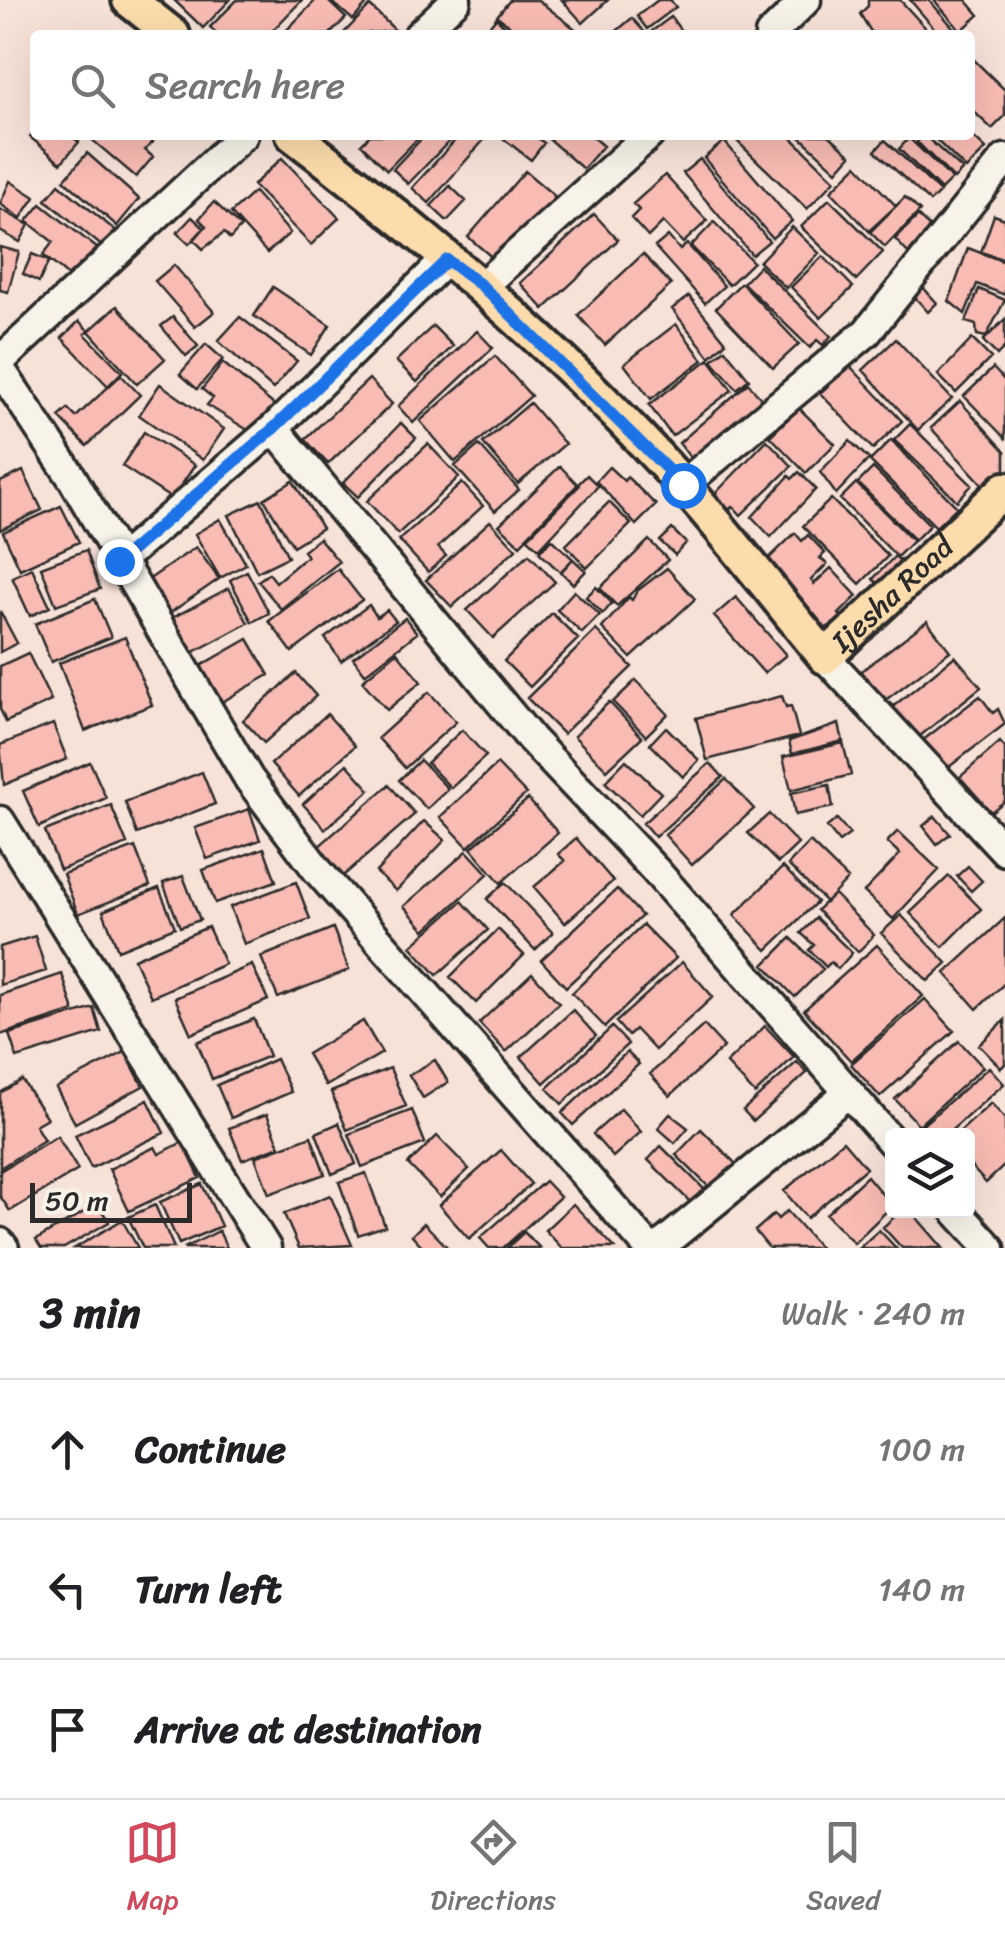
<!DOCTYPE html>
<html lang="en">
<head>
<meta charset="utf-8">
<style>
  :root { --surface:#fff; --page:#f6f6f6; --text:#202124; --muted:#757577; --line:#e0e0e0; --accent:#d1495b }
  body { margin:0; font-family:Sriracha,sans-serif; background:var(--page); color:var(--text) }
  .controls { position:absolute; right:30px; bottom:30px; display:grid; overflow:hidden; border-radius:10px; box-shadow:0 10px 40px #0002 }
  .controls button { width:90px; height:90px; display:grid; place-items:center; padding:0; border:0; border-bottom:2px solid var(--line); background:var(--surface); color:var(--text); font:50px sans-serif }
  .scale { position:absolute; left:30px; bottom:25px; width:162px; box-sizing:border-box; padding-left:10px; border:5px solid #2b2b2b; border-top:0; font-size:28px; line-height:35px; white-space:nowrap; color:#2b2b2b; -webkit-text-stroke:8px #f7f3e8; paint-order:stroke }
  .stop { position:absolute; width:30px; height:30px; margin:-22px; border:8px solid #1a73e8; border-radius:50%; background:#fff }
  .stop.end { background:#1a73e8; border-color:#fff; box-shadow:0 2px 10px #0008 }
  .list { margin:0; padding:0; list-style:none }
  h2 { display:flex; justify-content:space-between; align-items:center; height:130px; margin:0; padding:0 40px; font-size:42px }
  h2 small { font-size:32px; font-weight:400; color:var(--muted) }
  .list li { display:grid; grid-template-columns:65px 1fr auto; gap:30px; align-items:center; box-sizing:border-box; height:140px; padding:0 40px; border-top:2px solid var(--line) }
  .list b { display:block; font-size:38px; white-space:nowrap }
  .list em { font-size:32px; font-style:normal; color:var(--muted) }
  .icon { flex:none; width:55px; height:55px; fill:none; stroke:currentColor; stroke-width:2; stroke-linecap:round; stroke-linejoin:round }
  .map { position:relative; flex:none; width:1005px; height:1248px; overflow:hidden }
  .search { position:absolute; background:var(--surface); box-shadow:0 10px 40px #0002; left:30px; right:30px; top:30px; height:110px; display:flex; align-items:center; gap:25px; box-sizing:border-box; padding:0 35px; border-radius:10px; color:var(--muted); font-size:38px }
  .sheet { height:550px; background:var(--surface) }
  nav { display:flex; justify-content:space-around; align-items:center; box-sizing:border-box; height:140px; border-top:2px solid var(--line); background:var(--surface); font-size:28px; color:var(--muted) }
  nav a { display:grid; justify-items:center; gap:5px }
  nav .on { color:var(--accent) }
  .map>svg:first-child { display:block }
  .building { fill:#f8bcb4; stroke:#2b2b2b; stroke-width:2.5 }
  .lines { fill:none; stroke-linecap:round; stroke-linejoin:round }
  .minor-casing { stroke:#2b2b2b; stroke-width:35 }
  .major-casing { stroke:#2b2b2b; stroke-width:40 }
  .minor { stroke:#f7f3e8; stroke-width:28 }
  .major { stroke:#fcdcac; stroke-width:32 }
  .route { stroke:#1a73e8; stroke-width:12 }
  .labels { text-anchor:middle; stroke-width:8; stroke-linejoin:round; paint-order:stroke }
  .street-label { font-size:30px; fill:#2b2b2b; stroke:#f7f3e8 }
</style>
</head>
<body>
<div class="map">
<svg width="1005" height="1248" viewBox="0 0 1005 1248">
  <rect width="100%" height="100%" fill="#f7e2d8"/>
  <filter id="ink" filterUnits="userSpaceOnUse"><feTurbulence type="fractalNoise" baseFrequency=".01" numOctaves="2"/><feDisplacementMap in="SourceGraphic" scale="20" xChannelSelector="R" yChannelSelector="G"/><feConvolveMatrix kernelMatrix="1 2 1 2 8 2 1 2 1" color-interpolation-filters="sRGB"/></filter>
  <g filter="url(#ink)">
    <path class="building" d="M174 0H230L203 28Z
      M237 0H302L268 35H218L210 27Z
      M316 0H327L346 18 329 35H282Z
      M330 0H370L353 20Z
      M510 0H538L583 35H522L497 16Z
      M562 0H608L583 23Z
      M658 0H670L676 7 647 29 637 16Z
      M868 0H900L932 35H873L860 14 868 6Z
      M910 0H929L958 33 940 35Z
      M934 0H966L979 15 961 31Z
      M370 6 396 31 342 35Z
      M671 17 684 35H655L652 31Z
      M496 18 513 33 511 35 484 32Z
      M632 18 647 35H612Z
      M970 56 1005 90V116L992 129 970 108Z
      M35 131V135H70L79 142 61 163 30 137Z
      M970 134 986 149 966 169 931 135Z
      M93 135H145L153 142 145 150 153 157 136 177 90 138Z
      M370 135H421L387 170 361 144Z
      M425 135H455L408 184 393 169Z
      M460 135H476L483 141 429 203 412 188Z
      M507 135H534L544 143 531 160 504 139Z
      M544 135H590L603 146 583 169Z
      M743 135H789L835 180 807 209 737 141Z
      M798 135H829L851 155 837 171Z
      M924 135 963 170 954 179 917 142Z
      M909 138 952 179 941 190 899 149Z
      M885 140 940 192 930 202 875 151Z
      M724 141 792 221 772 238 704 158Z
      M87 153 139 199 117 226 64 180Z
      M282 158 339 218 311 245 253 185Z
      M700 159 769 241 752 255 683 173Z
      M857 165 896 206 869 231 831 191Z
      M525 171 558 199 501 265 468 237Z
      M665 175 707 221 683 243 663 222 648 237 631 218 639 210 633 204Z
      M10 181 35 197 21 218 0 204Z
      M59 184 117 232 104 248 46 200Z
      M450 186 466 201 447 221 431 206Z
      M254 192 290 233 267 253 231 213Z
      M905 197 920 211 885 247 870 232Z
      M829 199 883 252 856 280 801 227Z
      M214 202 241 227 230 239 224 233 203 249 194 240 206 226 199 219Z
      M41 204 103 253 78 284 43 255 53 242 27 221Z
      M0 209 29 225 20 242 0 231Z
      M594 214 618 240 544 309 520 283Z
      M994 215 1005 219V260L981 252Z
      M918 216 932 229 908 253 895 239Z
      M192 217 204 228 189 244 177 233Z
      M714 222 753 262 729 285 691 246Z
      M792 227 819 253 786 288 759 262Z
      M668 236 680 250 687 244 724 286 705 303 655 247Z
      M0 247 19 252 8 292 0 290Z
      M968 248 1005 262V295L977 284 965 314 949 301Z
      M32 254 49 261 39 282 23 274Z
      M643 254 671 285 605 345 578 315Z
      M823 256 853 287 821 318 791 287Z
      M174 265 214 312 195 327 155 281Z
      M759 266 831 336 823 345 817 340 810 348 743 283Z
      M741 283 799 344 773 368 716 308Z
      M921 285 937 303 928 312 912 294Z
      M273 287 330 325 311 355 254 316Z
      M979 289 1005 300 986 337 977 335 976 325 966 322Z
      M689 296 726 342 710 357 672 309Z
      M117 306 165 359 137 384 89 331Z
      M173 317 198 346 186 356 161 326Z
      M240 317 297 361 273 389 218 341Z
      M1005 319V347L997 355 983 341Z
      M79 321 89 331 85 334 122 372 108 386 62 338Z
      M676 324 703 360 651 399 624 364Z
      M433 326 453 346 417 382 396 361Z
      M477 331 493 348 413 423 398 406Z
      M896 339 952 399 918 430 863 370Z
      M972 339 991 358 956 393 938 375Z
      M206 344 223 359 197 389 180 374Z
      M725 349 749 379 737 389 712 360Z
      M495 356 531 396 455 462 420 421Z
      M709 359 732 390 672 436 649 405Z
      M223 363 274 405 251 432 207 405 213 398 202 389Z
      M850 366 902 421 873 449 820 393Z
      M993 368 1005 381V438L964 396Z
      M121 375 140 395 87 446 59 417 68 409 76 417Z
      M369 379 392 404 328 464 305 439Z
      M748 383 763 401 692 460 679 443Z
      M160 384 224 429 203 460 139 415Z
      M960 401 1005 451V471L986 488 931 428Z
      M530 403 565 444 518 484 483 443Z
      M799 408 835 444 806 473 770 436Z
      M401 423 416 438 358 497 343 483Z
      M910 424 972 485 957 501 894 440Z
      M144 432 195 465 172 499 122 466Z
      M767 440 792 466 741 515 733 506 726 513 711 498Z
      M891 440 957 507 936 527 870 461Z
      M850 441 869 459 836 494 820 472Z
      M428 444 459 477 398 534 367 501Z
      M479 445 519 490 495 511 455 466Z
      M560 466 579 486 520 545 499 525Z
      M609 467 624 481 627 477 656 505 636 525 596 481Z
      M873 468 930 525 915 540 858 483Z
      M23 471 42 510 0 530V482Z
      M799 472 816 489 771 537 752 517 789 476 792 479Z
      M587 475 598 486 539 549 526 537Z
      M293 481 322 528 293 546 264 499Z
      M462 483 483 506 438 547 446 556 428 572 399 540Z
      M856 483 913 541 897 557 840 499Z
      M831 499 888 556 860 584 803 526Z
      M261 500 288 557 257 572 229 515Z
      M609 502 631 524 587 568 566 545Z
      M61 506 79 542 20 569 3 532Z
      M220 519 246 564 220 578 195 534Z
      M490 521 516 549 452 607 426 580Z
      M672 529 686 543 675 555 660 541Z
      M795 533 802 541 808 535 825 553 820 558 827 564 811 580 814 584 831 568 857 596 839 614 843 617 822 631 760 567Z
      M319 538 339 562 281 609 258 581 269 573 276 582 307 556 303 551Z
      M552 539 573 559 560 572 539 552Z
      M649 540 668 560 617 606 600 588Z
      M196 547 219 579 170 613 148 580Z
      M86 550 100 589 56 605 41 567Z
      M529 554 555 582 493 638 467 610Z
      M895 556 905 566 882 588 873 579Z
      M573 559 586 571 573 584 561 572Z
      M32 568 50 607 30 616 12 577Z
      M667 568 695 599 631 658 602 628 629 597 632 600 637 591Z
      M338 569 362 600 292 652 269 621Z
      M247 571 269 613 252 622 230 580Z
      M596 587 612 603 603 614 586 597Z
      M229 588 248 623 192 653 172 618Z
      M574 591 600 615 582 633 557 610Z
      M736 597 786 655 764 673 714 616Z
      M95 599 111 637 51 662 35 624Z
      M369 605 377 617 387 610 396 621 341 661 325 638Z
      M0 611 17 643 0 652Z
      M552 613 578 639 530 687 504 661Z
      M405 618 417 633 365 674 353 658Z
      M927 621 950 651 879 705 856 675Z
      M596 630 632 667 563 734 527 698Z
      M125 637 152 705 85 731 59 663Z
      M248 639 269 675 220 703 199 667Z
      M397 652 421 682 387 710 362 681Z
      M28 653 51 701 6 722 0 709V666Z
      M955 656 981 687 915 740 890 709Z
      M296 673 316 696 264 743 243 720Z
      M636 680 668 714 646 736 613 702Z
      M429 692 456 722 405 768 378 738Z
      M782 696 786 707 791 706 799 736 707 760 696 718Z
      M980 696 993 713 998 709 1005 724 945 770 922 741Z
      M609 702 642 737 607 770 574 736Z
      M327 714 355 746 299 796 271 764Z
      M53 724 67 759 4 785 0 745Z
      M839 724 843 741 792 754 789 741Z
      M666 727 699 760 683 777 650 744Z
      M462 730 486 756 451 788 427 763Z
      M1000 742 1005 748V801L991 812 960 777Z
      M843 743 851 775 791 790 783 757Z
      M420 760 448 789 427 809 399 780Z
      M626 760 661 793 640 815 605 782Z
      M90 762 106 798 39 827 23 791Z
      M710 763 723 777 655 837 643 823Z
      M347 764 370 790 325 829 303 804Z
      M497 764 526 794 468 847 440 817Z
      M202 772 215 804 137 834 125 802Z
      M726 779 754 809 692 865 665 835Z
      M389 785 415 814 343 876 318 847Z
      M829 785 833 807 795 815 791 793Z
      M528 799 558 833 501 883 471 848Z
      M111 805 127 844 60 870 45 831Z
      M249 809 260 840 207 859 195 828Z
      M769 814 798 844 778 863 748 833Z
      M935 816 950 834 937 844 923 826Z
      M837 819 850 834 839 842 827 827Z
      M424 821 445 840 396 891 376 872Z
      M898 831 939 870 893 919 864 892 900 854 887 842Z
      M576 838 613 881 565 923 534 887 565 861 558 854Z
      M810 842 848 879 826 902 788 865Z
      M135 847 150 886 78 914 63 874Z
      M264 848 276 881 215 903 203 870Z
      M467 851 488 874 425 930 404 906Z
      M968 866 982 881 971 891 957 876Z
      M783 867 817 902 767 950 734 915Z
      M183 876 200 920 180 927 163 883Z
      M949 876 981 909 943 947 910 913Z
      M296 882 310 919 244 944 230 907Z
      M505 882 553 933 535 950 487 899Z
      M159 888 175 927 118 950 103 911Z
      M617 889 642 916 566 987 541 960Z
      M834 894 874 935 858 952 817 910Z
      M462 901 488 930 437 975 411 946Z
      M901 915 947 963 928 981 881 933Z
      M816 918 852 953 838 969 831 962 826 967 809 950 814 945 801 933Z
      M1005 918V983L977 1009 945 973Z
      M643 925 676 958 605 1027 572 993Z
      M208 927 225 964 151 997 134 959Z
      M333 928 349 970 278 998 261 957Z
      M498 929 524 955 476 1003 450 977Z
      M35 936 46 971 0 985V947Z
      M791 938 823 969 795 997 764 965Z
      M877 945 923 996 851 1061 804 1010Z
      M682 962 713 997 655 1050 635 1029 628 1036 616 1022Z
      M252 965 268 1000 191 1034 175 998Z
      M532 973 559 1003 506 1052 479 1023Z
      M62 974 74 1011 0 1035V995Z
      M925 999 954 1031 880 1097 851 1064Z
      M94 1008 101 1032 17 1058 9 1034Z
      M573 1010 596 1036 544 1083 521 1057Z
      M254 1019 269 1056 212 1079 197 1042Z
      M1005 1020V1064L1001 1068 979 1045Z
      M363 1021 382 1053 326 1086 307 1054Z
      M704 1025 724 1047 670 1096 650 1074Z
      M765 1026 794 1057 755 1094 726 1063Z
      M612 1027 628 1044 562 1104 547 1088Z
      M959 1041 983 1067 919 1125 895 1099Z
      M125 1052 143 1086 75 1123 56 1088Z
      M627 1052 639 1064 573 1125 562 1113Z
      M276 1059 291 1092 231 1118 217 1085Z
      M435 1060 448 1082 423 1098 409 1075Z
      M797 1062 807 1073 753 1121 743 1110Z
      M989 1067 1004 1084 945 1136H926L919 1128Z
      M390 1068 406 1106 347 1130 331 1092Z
      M22 1080 47 1118 35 1125 44 1140 0 1168V1093Z
      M148 1100 164 1133 91 1168 75 1135Z
      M991 1103 1005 1119V1165L986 1183 968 1163V1136H955Z
      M621 1109 641 1132 613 1157 593 1134Z
      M412 1110 425 1143 362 1167 349 1134Z
      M267 1114 280 1146 242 1160 229 1128Z
      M670 1114 688 1128 675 1143 658 1128Z
      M339 1123 356 1164 332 1174 316 1133Z
      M701 1129 740 1168 715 1193 676 1155Z
      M57 1136 78 1170 10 1211 0 1196V1171Z
      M311 1136 325 1174 269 1194 255 1157Z
      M437 1136 469 1169 440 1197 408 1164Z
      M843 1141 866 1168 807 1218 784 1191Z
      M183 1142 200 1178 129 1211 109 1169 155 1147 159 1154Z
      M661 1146 710 1195 697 1209 648 1160Z
      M501 1150 531 1184 469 1239 439 1205Z
      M366 1173 385 1226 358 1235 339 1182Z
      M867 1176 892 1206 854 1243 826 1214Z
      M545 1181 560 1197 503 1248H489L480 1238Z
      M202 1184 221 1226 179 1244 160 1202Z
      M330 1195 352 1245 299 1248 284 1214Z
      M98 1204 109 1222 64 1248H41L36 1240Z
      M573 1204 615 1248H562L545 1230Z
      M155 1205 174 1248H143L128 1217Z
      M902 1210H910L943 1248H902L883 1227Z
      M787 1211 820 1248H769L755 1231 774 1214 778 1219Z
      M122 1220 138 1248H75Z
      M424 1223 448 1248H424L412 1235Z
      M879 1230 896 1248H859Z
      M219 1231 227 1248H184Z
      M524 1232 540 1248H507Z"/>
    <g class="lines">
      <defs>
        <path id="minor" d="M419 35 456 0
          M770 35 806 0
          M482 286 649 135
          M0 361 243 135
          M0 369 71 476 249 779 318 871 649 1248
          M274 428 531 739 655 870 892 1142
          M683 485 867 332 1005 159
          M119 561 274 428 447 259
          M825 657 1005 851
          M0 821 266 1248
          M955 1210 990 1248
          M0 1243 4 1248
          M658 1248 848 1093"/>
        <g id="major">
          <path d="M129 0 173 35"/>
          <path id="s1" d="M293 135C432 240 568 356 684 486 733 541 778 600 825 657L1005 489"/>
        </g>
      </defs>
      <use href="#minor" class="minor-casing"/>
      <use href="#major" class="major-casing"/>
      <use href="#minor" class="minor"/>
      <use href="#major" class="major"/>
    </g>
  </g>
  <g class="lines" filter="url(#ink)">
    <path class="route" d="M119 561 274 428 447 260 482 286 683 485"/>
  </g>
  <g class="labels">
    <g class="street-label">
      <text dy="10" stroke="none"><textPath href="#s1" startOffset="840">Ijesha Road</textPath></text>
    </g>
  </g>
</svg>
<div class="controls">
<button><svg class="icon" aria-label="layers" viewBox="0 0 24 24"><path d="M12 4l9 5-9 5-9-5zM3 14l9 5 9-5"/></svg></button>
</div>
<div class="scale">50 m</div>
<div class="stop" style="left:683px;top:485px"></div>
<div class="stop end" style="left:119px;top:561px"></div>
<div class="search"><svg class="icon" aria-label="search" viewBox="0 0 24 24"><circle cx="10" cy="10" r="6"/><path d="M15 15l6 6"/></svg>Search here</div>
</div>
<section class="sheet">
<h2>3 min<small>Walk · 240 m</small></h2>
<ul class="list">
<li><svg class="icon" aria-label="ahead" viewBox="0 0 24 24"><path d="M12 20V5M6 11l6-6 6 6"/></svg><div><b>Continue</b></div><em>100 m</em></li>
<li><svg class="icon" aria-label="left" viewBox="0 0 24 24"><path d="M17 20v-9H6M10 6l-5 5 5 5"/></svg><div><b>Turn left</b></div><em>140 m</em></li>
<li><svg class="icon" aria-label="arrive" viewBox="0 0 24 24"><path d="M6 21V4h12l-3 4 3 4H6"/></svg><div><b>Arrive at destination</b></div></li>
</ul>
</section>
<nav>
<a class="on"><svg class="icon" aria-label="map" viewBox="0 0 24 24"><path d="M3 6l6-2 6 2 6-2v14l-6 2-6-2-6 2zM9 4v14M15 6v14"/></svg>Map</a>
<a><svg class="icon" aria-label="directions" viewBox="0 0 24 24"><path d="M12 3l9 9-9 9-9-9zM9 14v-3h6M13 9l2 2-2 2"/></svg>Directions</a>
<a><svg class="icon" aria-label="saved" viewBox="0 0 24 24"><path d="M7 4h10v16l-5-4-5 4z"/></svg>Saved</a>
</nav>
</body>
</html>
